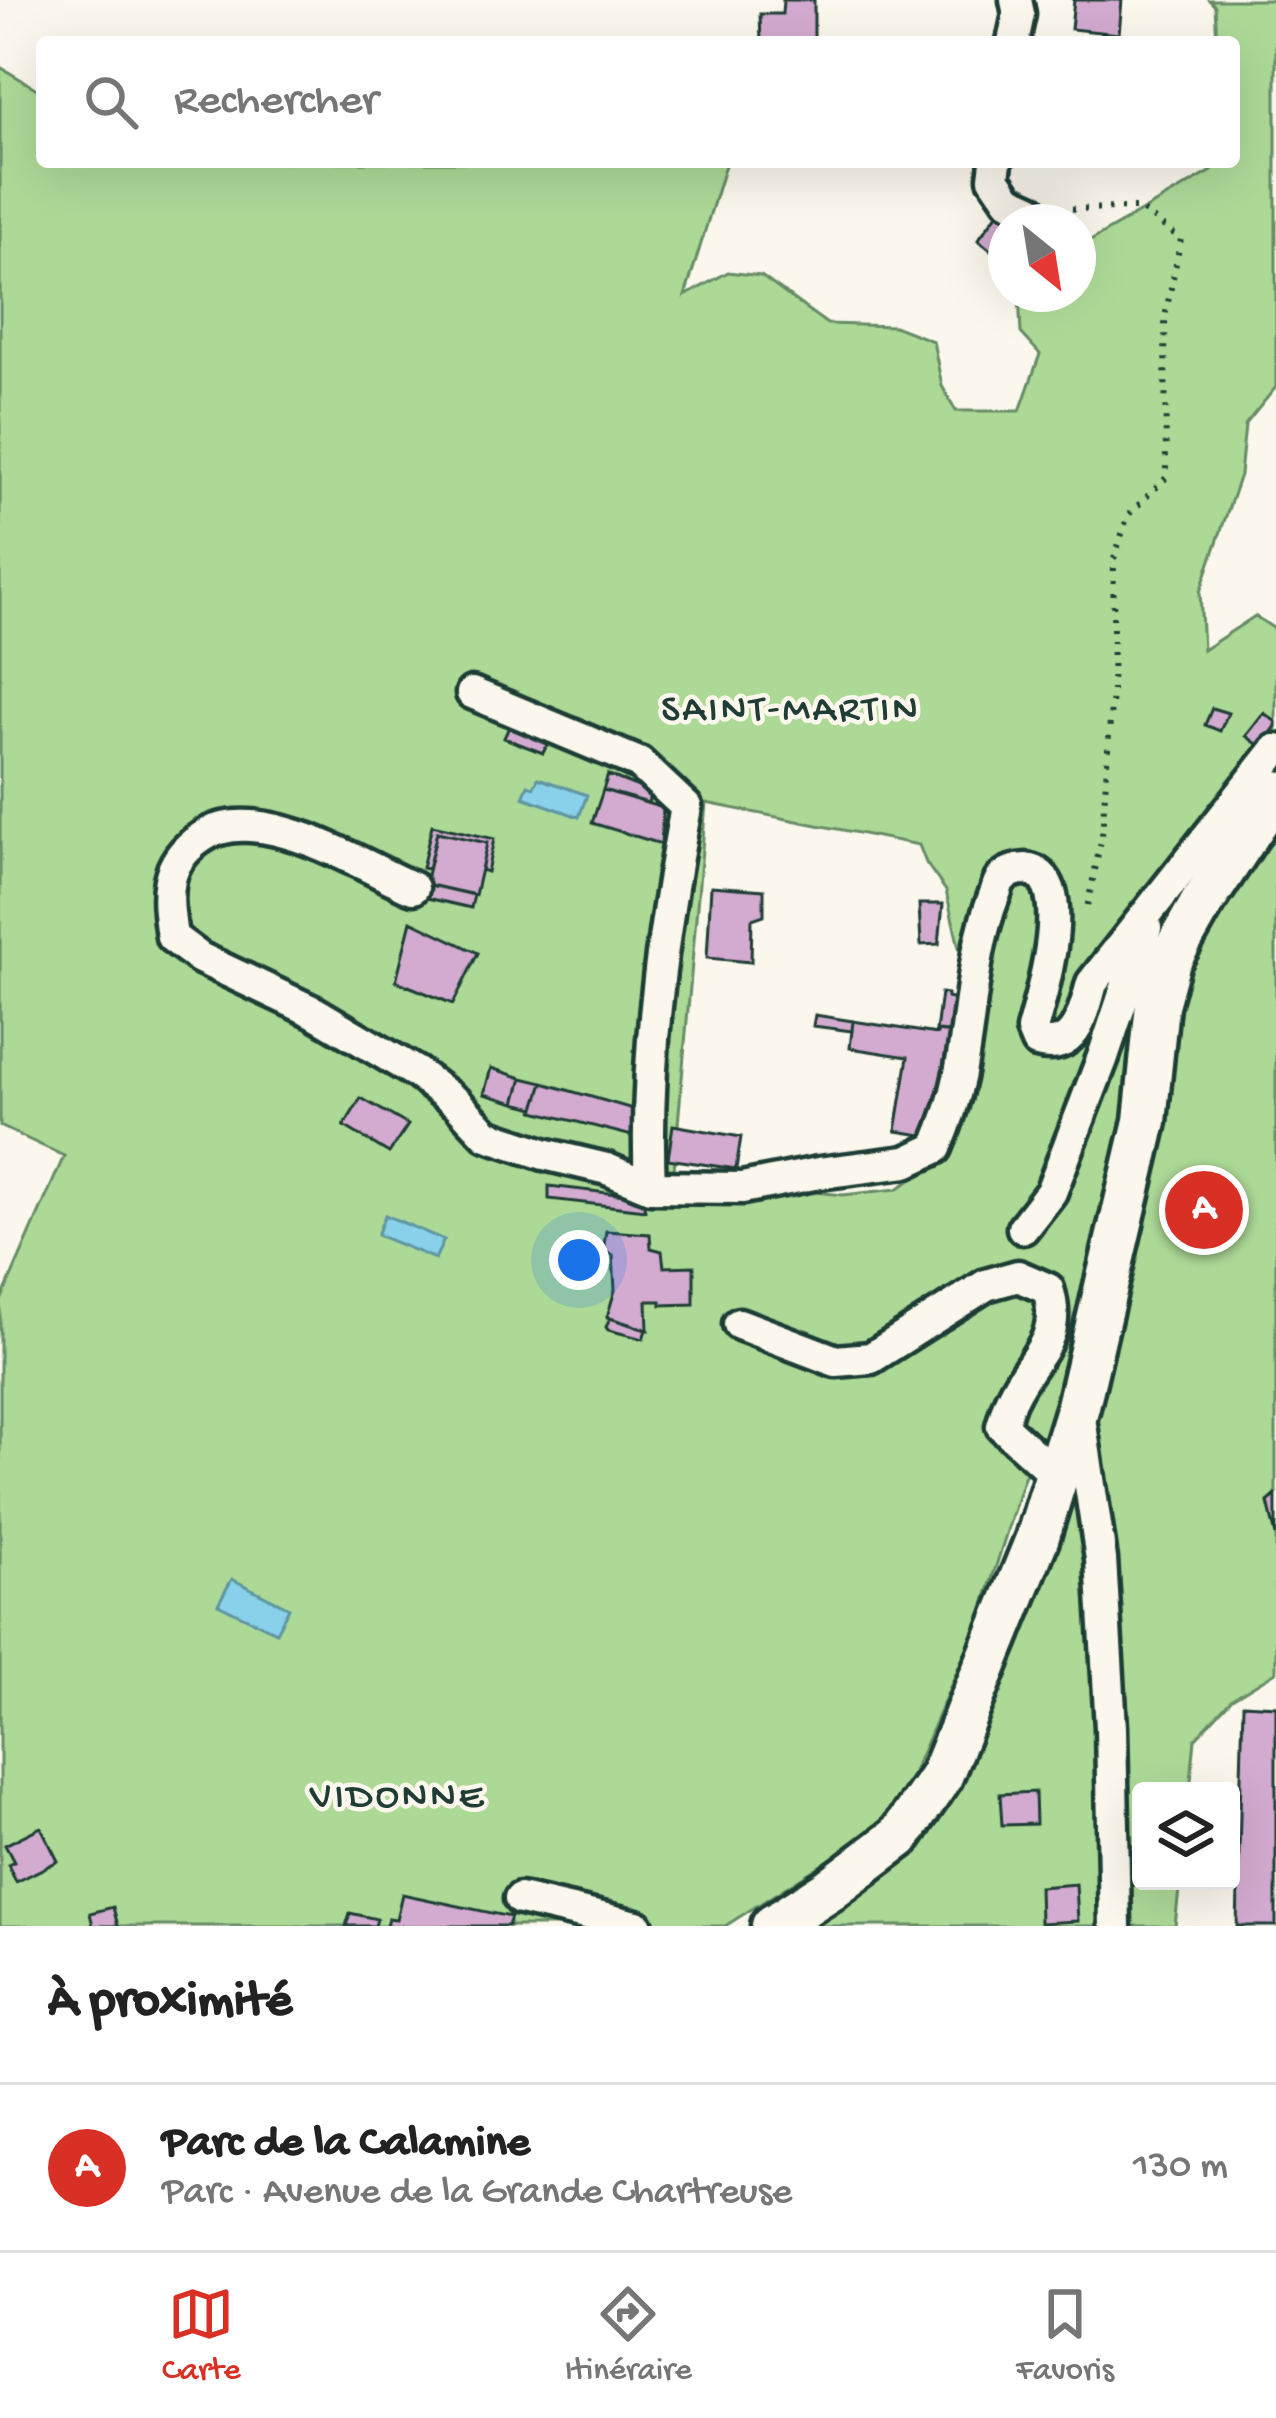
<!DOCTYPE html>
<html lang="fr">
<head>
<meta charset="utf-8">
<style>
  :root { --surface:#fff; --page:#f6f6f6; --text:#222; --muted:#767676; --line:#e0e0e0; --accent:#d93025 }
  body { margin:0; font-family:"Gochi Hand",sans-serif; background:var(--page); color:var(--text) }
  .controls { position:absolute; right:36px; bottom:36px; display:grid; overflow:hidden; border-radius:12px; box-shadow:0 12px 48px #0002 }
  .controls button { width:108px; height:108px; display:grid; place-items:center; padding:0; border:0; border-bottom:3px solid var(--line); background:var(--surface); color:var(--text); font:60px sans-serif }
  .compass { position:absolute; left:988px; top:204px; width:108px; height:108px; border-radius:50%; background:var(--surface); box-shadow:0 12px 48px #0002; rotate:150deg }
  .you { position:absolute; left:579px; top:1260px; width:42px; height:42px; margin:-30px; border:9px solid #fff; border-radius:50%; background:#1a73e8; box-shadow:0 0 0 18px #1a73e833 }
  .badge { display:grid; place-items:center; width:78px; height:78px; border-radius:50%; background:var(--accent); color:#fff; font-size:39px; font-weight:700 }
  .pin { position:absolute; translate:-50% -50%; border:6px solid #fff; box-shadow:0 3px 12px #0006 }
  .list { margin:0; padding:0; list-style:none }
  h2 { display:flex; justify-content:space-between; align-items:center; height:156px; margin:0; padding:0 48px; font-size:51px }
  h2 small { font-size:39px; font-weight:400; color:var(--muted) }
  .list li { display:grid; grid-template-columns:78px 1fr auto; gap:36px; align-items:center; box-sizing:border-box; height:168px; padding:0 48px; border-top:3px solid var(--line) }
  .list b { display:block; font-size:45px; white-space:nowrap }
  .list p { margin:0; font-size:39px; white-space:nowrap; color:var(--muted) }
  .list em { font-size:39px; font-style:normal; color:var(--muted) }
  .icon { flex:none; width:66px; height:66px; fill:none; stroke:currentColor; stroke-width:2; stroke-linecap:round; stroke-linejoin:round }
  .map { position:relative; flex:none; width:1276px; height:1926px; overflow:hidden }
  .search { position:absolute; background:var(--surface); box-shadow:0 12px 48px #0002; left:36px; right:36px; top:36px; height:132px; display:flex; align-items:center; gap:30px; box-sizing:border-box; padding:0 42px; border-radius:12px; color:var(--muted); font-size:45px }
  .sheet { height:324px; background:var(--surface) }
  nav { display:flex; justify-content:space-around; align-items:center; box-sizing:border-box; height:168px; border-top:3px solid var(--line); background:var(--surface); font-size:33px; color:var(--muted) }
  nav a { display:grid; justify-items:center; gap:6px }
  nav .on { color:var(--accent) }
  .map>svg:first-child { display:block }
  .green { fill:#add997; stroke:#668b66; stroke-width:3; fill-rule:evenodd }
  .water { fill:#89d1ea; stroke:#5f96a1; stroke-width:3 }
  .building { fill:#d3aad0; stroke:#1f3d34; stroke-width:3 }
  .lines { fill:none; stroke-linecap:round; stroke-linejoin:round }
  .street-casing { stroke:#1f3d34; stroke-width:39 }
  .secondary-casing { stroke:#1f3d34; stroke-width:51 }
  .path { stroke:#1f3d34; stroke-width:6; stroke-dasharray:3 9; stroke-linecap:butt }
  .street { stroke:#fbf7ec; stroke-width:30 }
  .secondary { stroke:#fbf7ec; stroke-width:42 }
  .labels { text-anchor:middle; stroke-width:9; stroke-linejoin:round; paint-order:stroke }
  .neighbourhood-label { font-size:39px; letter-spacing:3px; fill:#1f3d34; stroke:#fbf7ec }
</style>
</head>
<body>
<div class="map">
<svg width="1276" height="1926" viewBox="0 0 1276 1926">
  <rect width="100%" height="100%" fill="#fbf7ec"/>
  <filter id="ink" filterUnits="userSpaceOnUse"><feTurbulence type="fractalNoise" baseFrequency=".00833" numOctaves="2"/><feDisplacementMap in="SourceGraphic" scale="24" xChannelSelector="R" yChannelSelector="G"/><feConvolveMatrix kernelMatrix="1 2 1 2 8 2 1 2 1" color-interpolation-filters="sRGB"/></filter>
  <g filter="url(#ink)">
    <path class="green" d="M1209 0H1276V387L1245 425 1240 475 1200 592 1203 650 1255 616 1276 630V768L1153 954 1133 1128 1066 1403 1024 1477 979 1620 903 1796 870 1834 725 1926H0V1303L64 1156 0 1126V67L42 92V162H726L685 296 728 272 761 276 827 324 894 326 933 341 942 386 956 411H1020L1040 354 1021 333 1019 294H1078V248L1212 171 1213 162H1234V42H1217L1215 6ZM706 803 919 845 926 863 946 891 970 995 969 1104 942 1160 897 1189 843 1195 797 1190 752 1202 672 1193Z
      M1276 820V1495L1268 1502 1276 1536V1672L1232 1699 1195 1739 1190 1791H1141V1881H1180L1175 1926H812L971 1737 1186 953Z"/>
    <path class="water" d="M538 778 587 795 579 817 523 797 528 785 534 787Z
      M385 1215 444 1240 435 1259 377 1235Z
      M232 1579 289 1608 276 1632 218 1604Z"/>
    <path class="building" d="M783 0H814V42H761L760 14H782Z
      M1074 0H1122L1119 34 1071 29Z
      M1002 207 1022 222H1006V262L978 240Z
      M1212 708 1228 713 1220 731 1205 725Z
      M1264 713 1276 722V726L1261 747 1246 736Z
      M514 716 553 733 543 753 504 738Z
      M608 775 651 792 648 803 603 790Z
      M603 790 663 808 661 844 592 823Z
      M432 825 494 839 487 872 481 870 487 843 437 832 428 869 422 868Z
      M437 832 487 843 475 895 425 884Z
      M426 884 474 895 471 908 423 897Z
      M711 886 764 890V915L752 919 751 962 707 958Z
      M919 904H943L939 944 921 945Z
      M411 921 478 953 453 1004 396 981Z
      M941 993 947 994V998L964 1002 959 1034 936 1031Z
      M815 1015 853 1021 852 1031 813 1026Z
      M853 1021 937 1034 938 1031 950 1032 929 1136 896 1131 908 1057 850 1048Z
      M491 1068 522 1078 515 1103 484 1094Z
      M522 1078 543 1083 535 1108 515 1103Z
      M543 1083 640 1111 638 1132 632 1136 534 1111Z
      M361 1098 408 1125 389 1153 344 1126Z
      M673 1125 741 1137 736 1169 668 1159Z
      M549 1186 642 1197 645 1210 549 1199Z
      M606 1231 650 1234 651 1248 662 1251 664 1267 694 1266V1304L661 1305V1301H647L648 1330 607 1317 615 1290 613 1255 603 1252Z
      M610 1318 646 1330 643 1339 608 1330 606 1327Z
      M1276 1495V1536L1268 1502Z
      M1243 1704 1276 1706V1926H1237Z
      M1035 1792 1036 1824 1002 1825 1000 1794Z
      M41 1827 58 1861 16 1882 8 1865 14 1862 5 1845Z
      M1076 1884 1078 1921 1040 1923 1039 1887Z
      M402 1894 511 1917 508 1926H386L388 1918 396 1919Z
      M113 1907 118 1926H93L90 1913Z
      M350 1913 377 1919 375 1926H346Z"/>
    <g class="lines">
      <defs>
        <path id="street" d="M1013 42 1019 14 1016 0
          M996 162 994 178 1009 200 1031 210
          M472 693 639 763 686 807C663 931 644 1060 650 1187
          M413 888C358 864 258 800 202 837 162 863 166 895 172 937L200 958 314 1012 417 1073 458 1104 487 1135 544 1154 607 1169 650 1187 742 1188 819 1173 906 1162 936 1148C946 1125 954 1102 959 1078 972 1017 971 954 994 896 997 890 997 884 1001 879 1007 872 1018 869 1026 869 1079 876 1040 999 1032 1030L1037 1042C1076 1054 1084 1012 1092 983L1276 750
          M1023 1228 1051 1192 1103 1057 1146 928
          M739 1324 836 1361 871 1358 986 1285 1018 1276 1048 1289C1064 1341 1031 1356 1012 1397 1007 1406 1005 1417 1002 1426L1057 1476
          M1080 1418 1101 1559 1111 1728 1115 1926
          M520 1899 637 1926"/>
        <path id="secondary" d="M773 1926 830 1889 899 1837 941 1776 1037 1539 1078 1406 1145 1121 1157 1005 1169 961 1202 903 1276 792"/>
      </defs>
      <use href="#street" class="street-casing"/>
      <use href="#secondary" class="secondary-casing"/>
      <path class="path" d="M1060 209 1139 208 1181 239 1165 317 1166 478 1128 515 1114 559 1112 691 1102 836 1086 913"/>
      <use href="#street" class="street"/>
      <use href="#secondary" class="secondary"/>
    </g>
  </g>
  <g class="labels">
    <g class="neighbourhood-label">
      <text x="791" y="719">SAINT-MARTIN</text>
      <text x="398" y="1806">VIDONNE</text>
    </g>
  </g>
</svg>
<div class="controls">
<button><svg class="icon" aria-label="layers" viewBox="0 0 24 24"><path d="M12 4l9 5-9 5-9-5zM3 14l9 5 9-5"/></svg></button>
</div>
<svg class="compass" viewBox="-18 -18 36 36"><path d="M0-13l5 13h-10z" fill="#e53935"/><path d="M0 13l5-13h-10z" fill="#767676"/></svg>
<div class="you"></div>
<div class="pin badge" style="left:1204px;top:1210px">A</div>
<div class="search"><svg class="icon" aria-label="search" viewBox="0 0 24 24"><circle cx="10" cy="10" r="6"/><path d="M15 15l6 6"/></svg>Rechercher</div>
</div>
<section class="sheet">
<h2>À proximité<small></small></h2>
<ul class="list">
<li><span class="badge">A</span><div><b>Parc de la Calamine</b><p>Parc · Avenue de la Grande Chartreuse</p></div><em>130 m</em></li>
</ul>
</section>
<nav>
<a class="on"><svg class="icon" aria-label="map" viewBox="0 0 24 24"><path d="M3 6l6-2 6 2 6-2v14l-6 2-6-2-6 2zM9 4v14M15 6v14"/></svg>Carte</a>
<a><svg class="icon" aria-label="directions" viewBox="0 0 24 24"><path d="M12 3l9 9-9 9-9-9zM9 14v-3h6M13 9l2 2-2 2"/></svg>Itinéraire</a>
<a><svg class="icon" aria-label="saved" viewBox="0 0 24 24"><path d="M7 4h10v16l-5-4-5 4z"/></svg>Favoris</a>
</nav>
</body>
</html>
